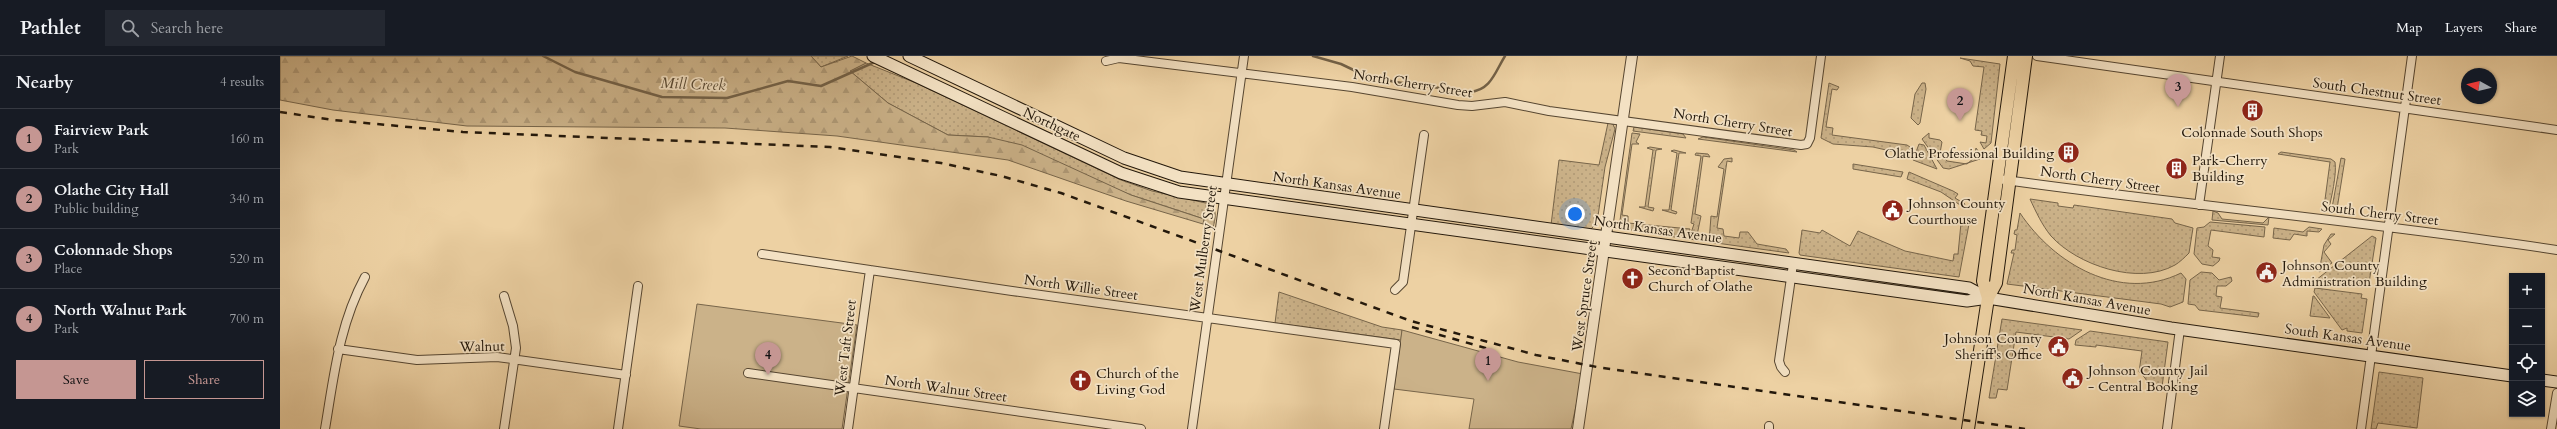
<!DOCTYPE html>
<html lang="en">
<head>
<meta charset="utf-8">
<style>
  :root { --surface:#171b24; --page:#242831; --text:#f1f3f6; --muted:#9ea1a6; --line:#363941; --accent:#c59692 }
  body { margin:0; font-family:Cardo,serif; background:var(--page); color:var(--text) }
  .controls { position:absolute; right:12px; bottom:12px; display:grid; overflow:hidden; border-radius:0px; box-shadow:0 1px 3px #0004 }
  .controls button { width:36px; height:36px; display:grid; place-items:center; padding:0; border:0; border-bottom:1px solid var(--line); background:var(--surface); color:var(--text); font:20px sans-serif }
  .compass { position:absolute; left:2181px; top:12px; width:36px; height:36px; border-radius:50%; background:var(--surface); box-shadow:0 1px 3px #0004; rotate:278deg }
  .you { position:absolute; left:1295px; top:158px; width:14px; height:14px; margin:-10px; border:3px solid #fff; border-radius:50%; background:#1a73e8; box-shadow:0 0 0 6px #1a73e833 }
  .badge { display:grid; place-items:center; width:26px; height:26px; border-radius:50%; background:var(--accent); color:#111; font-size:13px; font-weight:700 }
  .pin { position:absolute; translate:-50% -33px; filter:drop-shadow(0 1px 2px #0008) }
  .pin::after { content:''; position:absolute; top:21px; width:14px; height:12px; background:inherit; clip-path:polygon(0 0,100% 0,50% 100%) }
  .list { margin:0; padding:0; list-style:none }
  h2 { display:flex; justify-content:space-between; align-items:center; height:52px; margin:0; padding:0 16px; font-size:17px }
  h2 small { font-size:13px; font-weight:400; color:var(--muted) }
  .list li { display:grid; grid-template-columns:26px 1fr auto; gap:12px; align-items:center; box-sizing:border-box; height:60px; padding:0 16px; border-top:1px solid var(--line) }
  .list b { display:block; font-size:15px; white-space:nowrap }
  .list p { margin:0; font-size:13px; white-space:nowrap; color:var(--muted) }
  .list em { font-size:13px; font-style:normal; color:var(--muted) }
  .actions { display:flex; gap:8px; padding:12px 16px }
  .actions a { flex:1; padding:9px 0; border:1px solid var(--accent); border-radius:0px; text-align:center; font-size:14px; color:var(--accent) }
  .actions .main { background:var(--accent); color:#111 }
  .icon { flex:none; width:22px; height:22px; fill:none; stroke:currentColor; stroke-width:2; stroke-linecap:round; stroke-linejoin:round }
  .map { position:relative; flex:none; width:2277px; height:373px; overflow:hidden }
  header { display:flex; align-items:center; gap:24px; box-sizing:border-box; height:56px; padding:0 20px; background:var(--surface); border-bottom:1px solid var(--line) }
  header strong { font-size:19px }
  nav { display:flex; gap:22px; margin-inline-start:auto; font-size:14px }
  .search { width:280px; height:36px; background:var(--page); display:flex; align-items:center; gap:10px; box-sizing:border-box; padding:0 14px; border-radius:0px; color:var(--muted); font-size:15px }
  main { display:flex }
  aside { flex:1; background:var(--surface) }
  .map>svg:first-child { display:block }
  .grass { fill:url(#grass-dots); stroke:#77654a }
  .forest { fill:url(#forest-firs); stroke:#77654a }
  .park { fill:#cbb289; stroke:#77654a }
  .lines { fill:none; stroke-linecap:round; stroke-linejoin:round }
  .stream { stroke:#736147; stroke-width:2.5 }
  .minor-casing { stroke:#564631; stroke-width:10 }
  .tertiary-casing { stroke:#564631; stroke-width:12 }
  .secondary-casing { stroke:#23180b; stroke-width:13 }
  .primary-casing { stroke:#23180b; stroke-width:14 }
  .minor { stroke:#f3e1c3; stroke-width:8 }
  .tertiary { stroke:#f3e1c3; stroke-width:10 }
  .secondary { stroke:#f3e1c3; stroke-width:11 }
  .primary { stroke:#edd1a3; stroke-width:12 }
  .rail { stroke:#23180b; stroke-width:2.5; stroke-dasharray:7 7; stroke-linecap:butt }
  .labels { text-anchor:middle; stroke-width:3.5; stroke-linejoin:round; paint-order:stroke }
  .street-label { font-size:14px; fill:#23180b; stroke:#f3e1c3 }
  .poi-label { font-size:14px; fill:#23180b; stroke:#f3e1c3; text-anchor:start }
  .water-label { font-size:15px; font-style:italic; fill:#584933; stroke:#f3e1c3 }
</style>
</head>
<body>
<header>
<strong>Pathlet</strong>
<div class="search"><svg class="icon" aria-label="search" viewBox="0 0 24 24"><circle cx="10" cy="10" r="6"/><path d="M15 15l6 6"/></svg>Search here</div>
<nav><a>Map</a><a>Layers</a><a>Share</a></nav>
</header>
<main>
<aside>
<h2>Nearby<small>4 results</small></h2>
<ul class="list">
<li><span class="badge">1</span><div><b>Fairview Park</b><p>Park</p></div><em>160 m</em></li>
<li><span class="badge">2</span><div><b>Olathe City Hall</b><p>Public building</p></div><em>340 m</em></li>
<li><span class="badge">3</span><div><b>Colonnade Shops</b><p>Place</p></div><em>520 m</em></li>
<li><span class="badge">4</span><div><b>North Walnut Park</b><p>Park</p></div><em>700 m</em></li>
</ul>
<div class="actions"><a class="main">Save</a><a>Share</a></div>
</aside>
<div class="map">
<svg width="2277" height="373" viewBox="0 0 2277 373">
  <defs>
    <pattern id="grass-dots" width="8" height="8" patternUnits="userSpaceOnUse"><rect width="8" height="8" fill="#cbb289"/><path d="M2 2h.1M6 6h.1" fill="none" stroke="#ae9875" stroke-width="1.8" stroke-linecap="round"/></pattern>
    <pattern id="forest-firs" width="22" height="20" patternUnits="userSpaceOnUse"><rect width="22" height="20" fill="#cbb289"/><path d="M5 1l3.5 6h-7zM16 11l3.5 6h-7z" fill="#ae9875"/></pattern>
  </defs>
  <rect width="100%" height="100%" fill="#edd1a3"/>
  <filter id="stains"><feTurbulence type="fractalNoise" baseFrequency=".005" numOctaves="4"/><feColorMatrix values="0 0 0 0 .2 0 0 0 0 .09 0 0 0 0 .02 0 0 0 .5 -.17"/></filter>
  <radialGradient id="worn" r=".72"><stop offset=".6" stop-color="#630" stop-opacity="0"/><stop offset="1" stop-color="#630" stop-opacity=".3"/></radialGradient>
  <path class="grass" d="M531 0H568L541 11Z
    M1680 2 1720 8 1711 87 1704 93 1700 86 1706 87 1707 80 1701 79 1702 75 1695 74 1704 11 1693 10 1690 5Z
    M586 7 636 27 841 124 872 135 930 148C938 155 935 163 933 172L923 168 924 163 851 139 708 81 668 79 608 47 570 15Z
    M1549 27 1559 31 1557 34 1552 33 1546 71 1553 72 1552 79 1627 89 1630 91 1628 99 1593 91 1553 88 1541 82Z
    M1642 27H1645L1646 33 1640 67 1638 69 1631 62 1635 38Z
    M1328 67 1333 68 1335 73 1325 111 1317 167 1310 174 1271 169 1279 104 1319 109Z
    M1354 71 1403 78 1406 82 1353 75Z
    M1352 77 1360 78 1356 86 1359 88H1352L1342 159 1348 160V167L1410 173 1407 183 1339 172Z
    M1649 77V82L1660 84 1662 86 1660 97 1667 105 1687 108 1694 102 1696 92 1701 99 1700 103 1669 113 1663 112 1642 83Z
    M1423 81 1514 94 1517 96 1418 83Z
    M1639 88 1644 89 1657 113 1633 104Z
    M1370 91 1382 93 1376 94 1368 151 1374 152 1373 155 1359 151H1365L1373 94 1367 92Z
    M1394 94 1406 97H1399L1391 154 1397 156 1396 158 1382 154H1389L1397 97 1391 95Z
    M2001 96 2051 103 2055 106C2057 119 2051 143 2049 152L2044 151 2050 106 1998 98Z
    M1416 97 1428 98 1430 101 1423 100 1415 158 1421 160 1416 184 1409 183 1414 168 1411 167 1421 100 1415 99Z
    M1452 102V106L1447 105 1437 172 1443 173 1444 180 1459 182 1460 176H1468L1477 188 1506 193 1509 197 1429 186 1431 160 1437 161 1444 113 1438 111 1444 103Z
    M2061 102 2065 103 2057 153 2052 152Z
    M1573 108 1623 116 1621 121 1573 113Z
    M1629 116 1673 135 1678 138 1675 142 1685 148 1683 151 1661 136 1627 123Z
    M1750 143 1778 147V150L1793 152 1794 149 1892 163 1895 167 1913 172 1909 197C1905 201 1900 206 1895 209 1858 230 1797 209 1771 180 1762 169 1756 156 1750 143Z
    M1933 155 1938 157 1942 163 1983 167 1989 161 1988 169 1932 164Z
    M1740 157C1774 208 1840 247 1901 217L1906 223 1903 246 1890 251 1881 248 1727 228 1734 197H1731L1732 194H1735L1737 179 1734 178 1735 174H1737Z
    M1930 166 1985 171 1984 181 1931 174 1928 190 1933 194 1932 201 1940 202 1939 205 1933 210 1922 208 1914 198 1917 172 1924 171Z
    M1681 167 1689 168 1679 221 1534 201 1520 199 1519 197 1522 174 1540 177 1542 174 1570 190 1578 175 1625 195 1673 205 1674 198H1678Z
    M2029 171 2042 173 2039 176 2027 175V180L2014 178 2010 184 1993 182 1994 172 2023 176Z
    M2051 178H2055L2048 184 2051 188 2044 196 2052 207 2039 216 2044 189Z
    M2092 180 2096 182 2089 227H2083V230L2036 224Z
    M1921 216 1932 217 1939 224 1951 221 1952 225 1946 230H1937L1936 240 1942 241 1940 252 1979 257 1978 261 1919 254 1915 249 1908 248 1910 224Z
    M2035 232 2082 238 2081 242 2087 243 2082 277 2067 275V272L2062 274 2034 236Z
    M999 236 1102 271 1122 274 1121 284 995 267Z
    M2033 240H2034L2050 262 2030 260Z
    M1722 263 1802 274 1789 283 1736 276 1727 334 1718 333 1716 342H1709Z
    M1810 275 1888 286 1882 331 1870 330 1865 322 1859 316 1862 295 1816 289V291L1795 289 1796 284Z
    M2099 316 2143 322 2137 372 2098 367 2096 373H2091Z"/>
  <path class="forest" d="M0 0H531L541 11 572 0 586 7 570 15 608 47 668 79 708 81 742 89 851 139 924 163 923 168 846 145 728 104 557 80 445 72 187 70 53 54 0 44Z"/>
  <path class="park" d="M417 248 577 269 562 373H421L399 370Z
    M1122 274 1238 306 1303 318 1291 373H1189L1194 343 1114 333Z"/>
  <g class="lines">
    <path class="stream" d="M263 0 295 16 382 41 447 42 508 25 541 30 597 5
      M1033 0 1061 8 1082 18 1115 26 1190 36C1211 34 1215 16 1225 0"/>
    <defs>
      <path id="minor" d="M1757 0 2277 74
        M826 5 839 2 1072 31 1178 49 1192 50 1225 46 1269 55 1521 89 1527 88 1530 82 1541 0
        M1718 123C1904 149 2091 166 2277 194
        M1919 149 1940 0
        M482 198 732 235 1116 288 1104 373
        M1115 234 1123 226 1144 79
        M224 240 233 270 236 292 224 373
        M58 293 137 304 217 301 346 319
        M1505 316 1501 311 1499 305 1513 208
        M468 317 861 373
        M45 373C54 320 59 269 85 221
        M338 373 358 230
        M568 373 590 214
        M912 373 964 0
        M1489 373V370
        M1887 373 1900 273
        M2081 373 2132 0
        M2271 373 2277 337"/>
      <path id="tertiary" d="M1298 373 1352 0"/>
      <path id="secondary" d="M593 0 841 117 899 136 1687 245 1708 242 1891 272 2232 320
        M629 0 844 102 900 121 1689 232 1708 242
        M2262 324 2277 326"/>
      <path id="primary" d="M1708 242 1703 225 1734 0
        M1688 373 1708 242 1716 227 1746 0"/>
    </defs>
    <use href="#minor" class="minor-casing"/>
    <use href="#tertiary" class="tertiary-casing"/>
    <use href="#secondary" class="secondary-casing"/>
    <use href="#primary" class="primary-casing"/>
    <use href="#minor" class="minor"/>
    <use href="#tertiary" class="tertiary"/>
    <use href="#secondary" class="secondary"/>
    <use href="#primary" class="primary"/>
    <path class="rail" d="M0 56 53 64 183 76 550 91 661 107 721 120 781 137 1131 265 1256 299 1317 311 1745 373
      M1132 271 1209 293"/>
  </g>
  <defs>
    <symbol id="building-disc" viewBox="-11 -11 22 22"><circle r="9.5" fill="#8f2418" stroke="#f3e1c3"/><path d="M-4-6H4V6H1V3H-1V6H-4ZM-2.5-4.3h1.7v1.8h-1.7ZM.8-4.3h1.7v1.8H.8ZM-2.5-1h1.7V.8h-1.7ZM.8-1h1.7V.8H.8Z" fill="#fff"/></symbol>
    <symbol id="civic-disc" viewBox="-11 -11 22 22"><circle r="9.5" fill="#8f2418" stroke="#f3e1c3"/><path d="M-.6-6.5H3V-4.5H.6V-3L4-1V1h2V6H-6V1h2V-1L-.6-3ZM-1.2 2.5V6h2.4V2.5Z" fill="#fff"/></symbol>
    <symbol id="church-disc" viewBox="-11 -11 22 22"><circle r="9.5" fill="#8f2418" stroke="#f3e1c3"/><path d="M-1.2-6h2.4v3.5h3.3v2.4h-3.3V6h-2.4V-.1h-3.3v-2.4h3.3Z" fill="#fff"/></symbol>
  </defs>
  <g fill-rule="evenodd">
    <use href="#building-disc" x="1960" y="42" width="25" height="25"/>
    <use href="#building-disc" x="1776" y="84" width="25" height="25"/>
    <use href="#building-disc" x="1884" y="100" width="25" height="25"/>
    <use href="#civic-disc" x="1600" y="142" width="25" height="25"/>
    <use href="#civic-disc" x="1974" y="204" width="25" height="25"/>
    <use href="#church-disc" x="1340" y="210" width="25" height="25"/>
    <use href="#civic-disc" x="1766" y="278" width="25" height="25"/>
    <use href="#civic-disc" x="1780" y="310" width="25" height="25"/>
    <use href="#church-disc" x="788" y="312" width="25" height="25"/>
  </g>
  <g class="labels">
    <g class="street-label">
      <text transform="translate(1133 27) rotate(9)" y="5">North Cherry Street</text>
      <text transform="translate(2097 35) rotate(8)" y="5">South Chestnut Street</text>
      <text transform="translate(1453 66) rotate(9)" y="5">North Cherry Street</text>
      <text transform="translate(772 68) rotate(25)" y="5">Northgate</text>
      <text transform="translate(1820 123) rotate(8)" y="5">North Cherry Street</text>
      <text transform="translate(1057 129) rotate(8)" y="5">North Kansas Avenue</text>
      <text transform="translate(2100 157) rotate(7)" y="5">South Cherry Street</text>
      <text transform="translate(1378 173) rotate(8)" y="5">North Kansas Avenue</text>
      <text transform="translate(923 193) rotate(-82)" y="5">West Mulberry Street</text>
      <text transform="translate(801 231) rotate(8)" y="5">North Willie Street</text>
      <text transform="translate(1304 240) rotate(-82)" y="5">West Spruce Street</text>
      <text transform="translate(1807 243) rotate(10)" y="5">North Kansas Avenue</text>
      <text transform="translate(2068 281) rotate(8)" y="5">South Kansas Avenue</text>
      <text transform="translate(202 290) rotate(-1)" y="5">Walnut</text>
      <text transform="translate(565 292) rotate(-83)" y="5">West Taft Street</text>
      <text transform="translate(666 332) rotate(8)" y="5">North Walnut Street</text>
    </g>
    <g class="poi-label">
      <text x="1972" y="81" text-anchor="middle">Colonnade South Shops</text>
      <text x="1774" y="102" text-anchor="end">Olathe Professional Building</text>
      <text x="1912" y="109">Park-Cherry<tspan x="1912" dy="16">Building</tspan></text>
      <text x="1628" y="152">Johnson County<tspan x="1628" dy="16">Courthouse</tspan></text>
      <text x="2002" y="214">Johnson County<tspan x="2002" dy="16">Administration Building</tspan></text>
      <text x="1368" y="219">Second Baptist<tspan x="1368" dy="16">Church of Olathe</tspan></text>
      <text x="1762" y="287" text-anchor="end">Johnson County<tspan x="1762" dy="16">Sheriff's Office</tspan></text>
      <text x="1808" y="319">Johnson County Jail<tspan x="1808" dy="16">- Central Booking</tspan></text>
      <text x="816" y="322">Church of the<tspan x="816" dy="16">Living God</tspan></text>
    </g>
    <g class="water-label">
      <text transform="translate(413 28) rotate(2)" y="5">Mill Creek</text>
    </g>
  </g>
  <rect width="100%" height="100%" filter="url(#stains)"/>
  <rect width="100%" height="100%" fill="url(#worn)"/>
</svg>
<div class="controls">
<button>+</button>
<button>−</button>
<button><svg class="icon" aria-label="locate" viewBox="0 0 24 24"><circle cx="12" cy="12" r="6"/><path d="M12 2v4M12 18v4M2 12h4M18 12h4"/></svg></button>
<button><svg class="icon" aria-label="layers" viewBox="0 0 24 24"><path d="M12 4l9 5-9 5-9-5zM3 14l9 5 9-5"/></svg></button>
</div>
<svg class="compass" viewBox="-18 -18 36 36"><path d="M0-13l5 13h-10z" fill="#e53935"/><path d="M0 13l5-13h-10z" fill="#9ea1a6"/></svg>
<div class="you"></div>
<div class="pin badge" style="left:1208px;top:325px">1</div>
<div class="pin badge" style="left:1680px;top:65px">2</div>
<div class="pin badge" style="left:1898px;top:51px">3</div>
<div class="pin badge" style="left:488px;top:319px">4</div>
</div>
</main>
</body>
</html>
